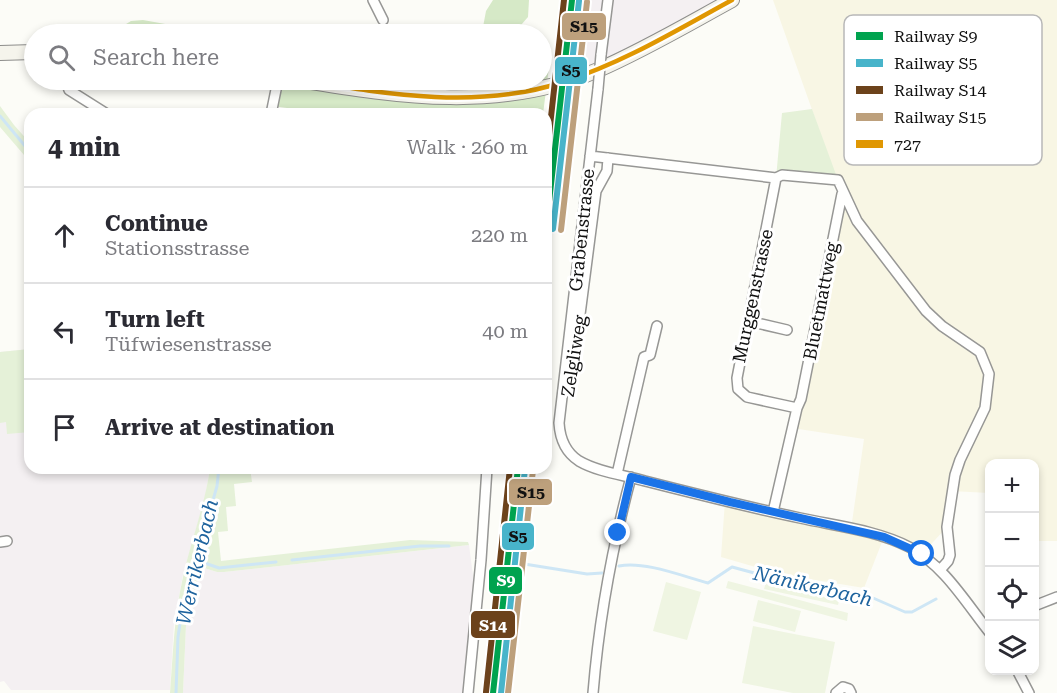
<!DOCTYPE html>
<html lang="en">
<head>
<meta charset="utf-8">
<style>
  :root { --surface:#fff; --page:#f7f7f7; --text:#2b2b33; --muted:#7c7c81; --line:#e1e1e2 }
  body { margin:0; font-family:"Roboto Serif",serif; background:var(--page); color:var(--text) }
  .controls { position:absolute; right:18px; bottom:18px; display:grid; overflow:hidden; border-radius:12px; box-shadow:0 3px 9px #0003 }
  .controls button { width:54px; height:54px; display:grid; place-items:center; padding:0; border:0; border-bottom:2px solid var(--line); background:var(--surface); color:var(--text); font:30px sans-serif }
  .stop { position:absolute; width:18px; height:18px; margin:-14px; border:4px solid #1a73e8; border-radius:50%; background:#fff }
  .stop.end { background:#1a73e8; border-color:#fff; box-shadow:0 2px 6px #0008 }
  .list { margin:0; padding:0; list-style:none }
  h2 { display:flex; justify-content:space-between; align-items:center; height:78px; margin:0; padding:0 24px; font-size:26px }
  h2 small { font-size:20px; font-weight:400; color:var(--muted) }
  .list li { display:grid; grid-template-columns:39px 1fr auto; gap:18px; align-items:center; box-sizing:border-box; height:96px; padding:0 24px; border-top:2px solid var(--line) }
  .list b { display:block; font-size:22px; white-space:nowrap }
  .list p { margin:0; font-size:20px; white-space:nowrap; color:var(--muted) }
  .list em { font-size:20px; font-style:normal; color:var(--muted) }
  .icon { flex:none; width:33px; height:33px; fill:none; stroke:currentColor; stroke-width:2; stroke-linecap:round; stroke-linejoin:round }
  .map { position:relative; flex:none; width:1057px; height:693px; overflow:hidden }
  .search { position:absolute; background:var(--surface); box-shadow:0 3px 9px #0003; left:24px; top:24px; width:528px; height:66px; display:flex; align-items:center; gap:15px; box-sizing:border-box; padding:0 21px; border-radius:33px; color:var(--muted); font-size:22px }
  .panel { position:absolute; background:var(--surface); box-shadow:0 3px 9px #0003; left:24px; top:108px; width:528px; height:366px; border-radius:18px }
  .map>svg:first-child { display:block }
  .industrial { fill:#f4f0f2 }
  .farmland { fill:#f8f6e4 }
  .green { fill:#e5f1d8 }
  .forest { fill:#d6e9c7 }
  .pitch { fill:#eff5e2 }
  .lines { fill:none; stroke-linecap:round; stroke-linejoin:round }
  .stream { stroke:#cee6f5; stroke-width:3 }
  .street-casing { stroke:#979795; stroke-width:12 }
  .secondary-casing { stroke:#8d8d8b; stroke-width:16 }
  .street { stroke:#fffffe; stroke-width:9 }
  .secondary { stroke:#f5f4ec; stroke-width:14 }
  .street-bridge-casing { stroke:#979795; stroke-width:12; stroke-linecap:butt }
  .street-bridge { stroke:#fffffe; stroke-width:9 }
  .bus-1-casing { stroke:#fff; stroke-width:9 }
  .bus-1 { stroke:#e09702; stroke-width:4.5 }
  .rail-1-casing { stroke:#fff; stroke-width:10 }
  .rail-2-casing { stroke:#fff; stroke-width:10 }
  .rail-3-casing { stroke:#fff; stroke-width:10 }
  .rail-4-casing { stroke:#fff; stroke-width:10 }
  .rail-1 { stroke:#00a34f; stroke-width:6 }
  .rail-2 { stroke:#48b4ca; stroke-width:6 }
  .rail-3 { stroke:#6c421b; stroke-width:6 }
  .rail-4 { stroke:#bda07c; stroke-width:6 }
  .route { stroke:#1a73e8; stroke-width:8 }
  .labels { text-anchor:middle; stroke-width:6; stroke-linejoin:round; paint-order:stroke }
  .street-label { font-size:18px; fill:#111; stroke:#fff }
  .water-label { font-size:20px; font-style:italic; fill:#1e639e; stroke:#fff }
  .key { fill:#fff; stroke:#b8b8b8; stroke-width:1.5 }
  .key-label { font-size:16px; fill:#111 }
  .line-badge { stroke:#fff; stroke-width:2 }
  .badge-label { font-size:16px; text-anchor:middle; font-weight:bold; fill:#fff }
  .pale-badge-label { font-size:16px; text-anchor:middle; font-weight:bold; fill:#111 }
</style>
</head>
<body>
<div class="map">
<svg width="1057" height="693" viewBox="0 0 1057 693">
  <rect width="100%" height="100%" fill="#fcfcf7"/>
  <path class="industrial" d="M576 0H732L571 80 573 28Z
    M30 349V468H210L205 498 183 575 174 623 170 690H11L4 681 0 682V352Z
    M469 545 475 591 465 693H183L186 625 201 567 217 572H224Z"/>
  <path class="farmland" d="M773 0H1057V541H1035L1034 464H990L989 493 951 491 947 527 922 554 884 537 864 588 779 574 721 557 725 501 851 529 864 439 792 428 842 194Z"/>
  <path class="green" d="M0 106 14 125 30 143V162L0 127Z
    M812 109 838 180 776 178 782 113Z
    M30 349V432L7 434 6 422 0 423V352Z
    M210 468H250L252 482 234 484 236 506 226 507 228 531 218 532 221 561 410 540 468 542 469 545 224 572H217L201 567 186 625 183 693H170C173 654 174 616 183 577 191 540 205 505 210 468Z"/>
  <path class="forest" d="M493 0H529L528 17 521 25 524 34H500V31L483 27 486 11Z
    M143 20 204 31 219 30 223 34H80V31L113 32 131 21Z
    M542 65 549 67 543 114 504 112 498 114H332L272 106 278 80H542Z"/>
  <path class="pitch" d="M728 581 848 613 847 621 726 588Z
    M666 582 701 592 687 640 653 631Z
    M766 582 839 601 838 605 764 589Z
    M758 600 801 611 795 632 753 621Z
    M753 626 835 642 825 693H793L742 683Z"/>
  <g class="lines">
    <path class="stream" d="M0 116 30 152
      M196 560 219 568 276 562
      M292 560 420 546H449
      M518 563 587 574 602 573
      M619 566C645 561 682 576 708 583L732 567 829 593 864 594 905 612H912L936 599
      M176 693 178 637 182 610 217 486 219 468"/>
    <defs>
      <path id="street" d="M373 0 383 20
        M601 55 608 0
        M66 82 69 90 107 114
        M598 89 559 423C560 439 565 452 579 461 598 472 624 475 645 481 696 494 748 507 800 518 836 526 876 530 909 547 944 565 966 603 990 633
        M271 114 278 80
        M590 156 776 178 782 175 838 180 857 221 926 311 942 326 980 352 989 374 985 408 960 460 955 475 947 527 950 555 948 561 940 570
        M776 178 737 378 738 389 747 397 797 408
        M748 321 787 330
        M575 353 596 191 607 171 608 158
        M617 474 644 357 650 355 657 326
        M773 512 797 408 801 399 842 194
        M0 542 7 541
        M1034 606 1057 597
        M1017 670 1029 693
        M468 693 481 560 487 468
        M593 693C599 620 612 548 631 477
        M836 693 843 687 849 689 851 693"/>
      <path id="secondary" d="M0 53 34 52
        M300 80C401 97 501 112 598 70 644 50 688 24 732 0"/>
    </defs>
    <use href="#street" class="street-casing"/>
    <use href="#secondary" class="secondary-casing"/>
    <use href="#street" class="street"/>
    <use href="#secondary" class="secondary"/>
    <defs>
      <path id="street-bridge" d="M598 89 601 55"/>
    </defs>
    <use href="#street-bridge" class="street-bridge-casing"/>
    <use href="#street-bridge" class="street-bridge"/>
    <defs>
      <path id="bus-1" d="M300 80C386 94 479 110 563 82 623 63 677 30 732 0"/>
    </defs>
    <use href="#bus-1" class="bus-1-casing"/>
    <use href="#bus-1" class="bus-1"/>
    <defs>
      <path id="rail-1" d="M546 228 572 0
        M493 693 518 468"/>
      <path id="rail-2" d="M553 229 579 1
        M501 693 525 469"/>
      <path id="rail-3" d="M546 162 564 0
        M486 692 510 468"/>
      <path id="rail-4" d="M561 230 587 2
        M508 693 533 470"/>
    </defs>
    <use href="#rail-1" class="rail-1-casing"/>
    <use href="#rail-2" class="rail-2-casing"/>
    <use href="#rail-3" class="rail-3-casing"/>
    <use href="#rail-4" class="rail-4-casing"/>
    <use href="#rail-1" class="rail-1"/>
    <use href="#rail-2" class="rail-2"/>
    <use href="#rail-3" class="rail-3"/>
    <use href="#rail-4" class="rail-4"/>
  </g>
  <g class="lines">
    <path class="route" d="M618 533 631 477 730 502 884 537 922 554"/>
  </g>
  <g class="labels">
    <g class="street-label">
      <text transform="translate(582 230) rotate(-84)" y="6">Grabenstrasse</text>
      <text transform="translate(753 296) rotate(-78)" y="6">Murggenstrasse</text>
      <text transform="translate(821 301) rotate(-79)" y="6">Bluetmattweg</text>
      <text transform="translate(574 356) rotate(-81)" y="6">Zelgliweg</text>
    </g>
    <g class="water-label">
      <text transform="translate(197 562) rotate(-77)" y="7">Werrikerbach</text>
      <text transform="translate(813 586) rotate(13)" y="7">Nänikerbach</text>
    </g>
  </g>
  <rect x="844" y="15" width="198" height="150" rx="9" class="key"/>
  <rect x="856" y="32" width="27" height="8" fill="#00a34f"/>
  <rect x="856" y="59" width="27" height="8" fill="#48b4ca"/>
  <rect x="856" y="86" width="27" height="8" fill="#6c421b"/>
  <rect x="856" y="113" width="27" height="8" fill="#bda07c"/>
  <rect x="856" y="140" width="27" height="8" fill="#e09702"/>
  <g class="key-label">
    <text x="894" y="42">Railway S9</text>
    <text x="894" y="69">Railway S5</text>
    <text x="894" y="96">Railway S14</text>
    <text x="894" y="123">Railway S15</text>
    <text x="894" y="150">727</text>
  </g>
  <g class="line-badge">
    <rect x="561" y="12" width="46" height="29" rx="6" fill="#bda07c"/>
    <rect x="554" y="56" width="34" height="29" rx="6" fill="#48b4ca"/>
    <rect x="508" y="478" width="45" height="28" rx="6" fill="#bda07c"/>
    <rect x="501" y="522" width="34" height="29" rx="6" fill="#48b4ca"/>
    <rect x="488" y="566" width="35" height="29" rx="6" fill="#00a34f"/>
    <rect x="470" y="610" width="46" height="29" rx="6" fill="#6c421b"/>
  </g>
  <g class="badge-label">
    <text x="506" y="586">S9</text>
    <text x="493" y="631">S14</text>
  </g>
  <g class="pale-badge-label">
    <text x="584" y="32">S15</text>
    <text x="571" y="76">S5</text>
    <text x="531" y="498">S15</text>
    <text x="518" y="542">S5</text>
  </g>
</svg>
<div class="controls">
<button>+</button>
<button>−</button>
<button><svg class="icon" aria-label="locate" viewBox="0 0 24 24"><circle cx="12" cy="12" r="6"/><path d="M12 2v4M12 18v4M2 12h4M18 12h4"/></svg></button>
<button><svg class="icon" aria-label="layers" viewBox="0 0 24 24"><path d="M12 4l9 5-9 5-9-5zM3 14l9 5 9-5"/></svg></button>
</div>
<div class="stop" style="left:922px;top:554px"></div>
<div class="stop end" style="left:618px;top:533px"></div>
<div class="search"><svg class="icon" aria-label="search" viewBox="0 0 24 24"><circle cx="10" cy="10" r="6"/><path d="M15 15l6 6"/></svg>Search here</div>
<section class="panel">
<h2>4 min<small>Walk · 260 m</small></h2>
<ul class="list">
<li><svg class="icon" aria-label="ahead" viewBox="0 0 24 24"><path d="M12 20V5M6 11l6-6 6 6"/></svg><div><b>Continue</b><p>Stationsstrasse</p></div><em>220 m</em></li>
<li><svg class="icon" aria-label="left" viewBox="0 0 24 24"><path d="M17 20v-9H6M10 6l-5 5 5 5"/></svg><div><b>Turn left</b><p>Tüfwiesenstrasse</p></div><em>40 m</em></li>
<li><svg class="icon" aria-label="arrive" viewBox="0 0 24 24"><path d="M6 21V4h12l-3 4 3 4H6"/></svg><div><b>Arrive at destination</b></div></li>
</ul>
</section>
</div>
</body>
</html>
